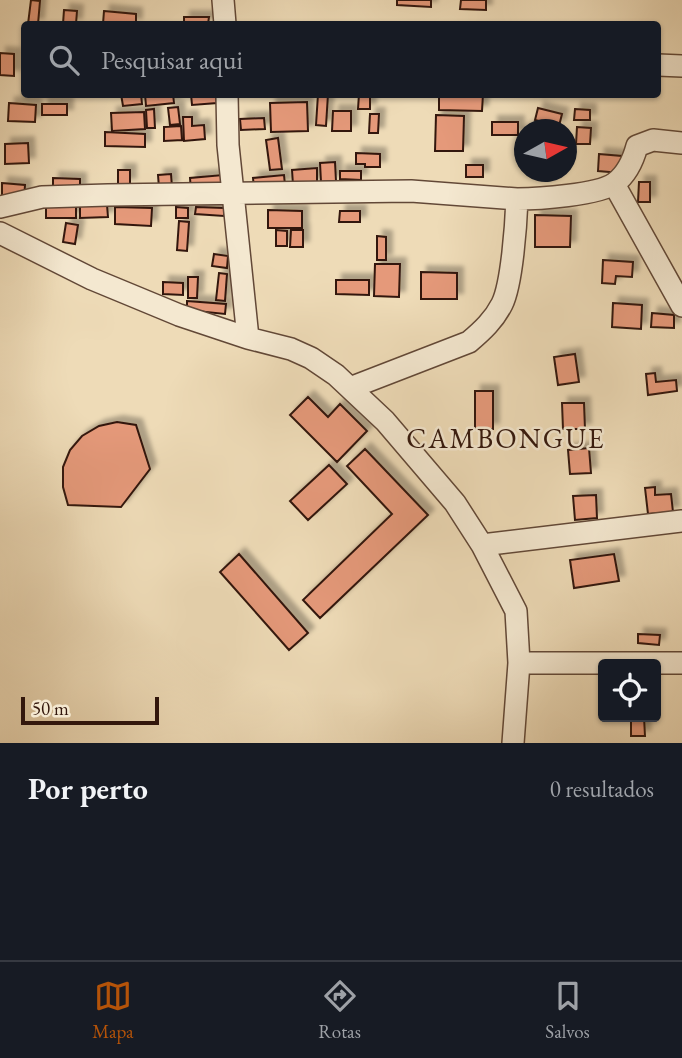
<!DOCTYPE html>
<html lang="pt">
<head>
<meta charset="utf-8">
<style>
  :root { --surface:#171b24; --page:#242831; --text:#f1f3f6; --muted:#9ea1a6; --line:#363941; --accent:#b45309 }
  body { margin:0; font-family:"EB Garamond",serif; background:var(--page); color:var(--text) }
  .controls { position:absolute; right:21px; bottom:21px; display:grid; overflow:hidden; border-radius:7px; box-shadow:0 2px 5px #0004 }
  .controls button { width:63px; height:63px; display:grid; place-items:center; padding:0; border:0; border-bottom:2px solid var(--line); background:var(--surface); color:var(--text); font:35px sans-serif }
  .compass { position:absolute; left:514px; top:119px; width:63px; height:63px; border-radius:50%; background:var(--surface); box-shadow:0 2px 5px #0004; rotate:82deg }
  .scale { position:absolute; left:21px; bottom:18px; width:138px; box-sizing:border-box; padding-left:7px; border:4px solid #33170c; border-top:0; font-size:19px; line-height:24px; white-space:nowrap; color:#33170c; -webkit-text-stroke:5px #f4e8d0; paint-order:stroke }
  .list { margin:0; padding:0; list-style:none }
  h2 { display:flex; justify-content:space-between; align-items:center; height:91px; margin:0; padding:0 28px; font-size:30px }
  h2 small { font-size:23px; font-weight:400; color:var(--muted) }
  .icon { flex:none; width:38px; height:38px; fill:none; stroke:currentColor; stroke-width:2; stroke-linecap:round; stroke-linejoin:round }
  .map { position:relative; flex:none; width:682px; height:743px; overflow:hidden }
  .search { position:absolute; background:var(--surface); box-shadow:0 2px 5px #0004; left:21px; right:21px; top:21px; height:77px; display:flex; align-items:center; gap:18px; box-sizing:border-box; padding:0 24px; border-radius:7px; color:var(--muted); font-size:26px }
  .sheet { height:217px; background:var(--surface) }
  nav { display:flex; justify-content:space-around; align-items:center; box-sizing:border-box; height:98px; border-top:2px solid var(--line); background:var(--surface); font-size:19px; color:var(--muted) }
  nav a { display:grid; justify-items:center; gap:4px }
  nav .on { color:var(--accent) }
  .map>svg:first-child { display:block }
  .building { fill:#e5997a; stroke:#33170c; stroke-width:2; filter:url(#shadow) }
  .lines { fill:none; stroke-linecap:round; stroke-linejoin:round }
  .street-casing { stroke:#624837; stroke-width:24 }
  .street { stroke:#f4e8d0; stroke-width:21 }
  .labels { text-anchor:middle; stroke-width:5; stroke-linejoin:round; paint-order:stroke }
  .neighbourhood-label { font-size:28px; letter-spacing:2px; fill:#33170c; stroke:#f4e8d0 }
</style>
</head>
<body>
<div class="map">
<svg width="682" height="743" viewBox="0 0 682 743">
  <defs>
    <filter id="shadow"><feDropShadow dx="6" dy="-6" stdDeviation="2" flood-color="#0004"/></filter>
  </defs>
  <rect width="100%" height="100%" fill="#eedbb7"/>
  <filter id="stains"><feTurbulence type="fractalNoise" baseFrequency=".00286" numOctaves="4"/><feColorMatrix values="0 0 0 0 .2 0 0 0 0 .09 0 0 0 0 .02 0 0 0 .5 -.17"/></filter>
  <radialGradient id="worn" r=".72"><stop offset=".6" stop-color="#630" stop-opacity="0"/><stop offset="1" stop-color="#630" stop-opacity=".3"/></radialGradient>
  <path class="building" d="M31 0 40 1 38 24H28Z
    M397 0H431V7L397 5Z
    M461 0H486V10L460 9Z
    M64 10 77 11 76 24H63Z
    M104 11 136 14V24H103Z
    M184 17H209L208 24H184Z
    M0 53 14 54V76L0 75Z
    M121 94H141L142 104 123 106Z
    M145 94H173L174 103 146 106Z
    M191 94H216L217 103 192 105Z
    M318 94H328L326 126 316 125Z
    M359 94H370V109H358Z
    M439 94H483L482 111 439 110Z
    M307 102 308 131 271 132 270 103Z
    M9 103 36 105 35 122 8 121Z
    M42 104H67V115H42Z
    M178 107 180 124 170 125 168 108Z
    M538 108 562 114 559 126 535 120Z
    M154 109 155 128H147L146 110Z
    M575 109 590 110V120H574Z
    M333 111H351V131H332Z
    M144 112 145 129 112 131 111 113Z
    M370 114H379L378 133H369Z
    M436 115 464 116 463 151H435Z
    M183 117H192V126L204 125 205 139 184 141Z
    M264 118 265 129 241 130 240 119Z
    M492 122H518V135H492Z
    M181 126 182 140 164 141V127Z
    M577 127 591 128 590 144H576Z
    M105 132 145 134V147L105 146Z
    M278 138 282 169 270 170 266 140Z
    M28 143 29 163 5 164V144Z
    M356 153 380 154V167H365V164H356Z
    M599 154 622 156 621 173 598 171Z
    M335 162 336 181 321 182 320 163Z
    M466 165H483V177H466Z
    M317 168V184L293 185 292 170Z
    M118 170H130V184H118Z
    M340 171H361V180L340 179Z
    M171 174 172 187 159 188 158 175Z
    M223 175 224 188 191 191 190 178Z
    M284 175 285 185 254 188 253 178Z
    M53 178 80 179V194L53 193Z
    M639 182H650V202H638Z
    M2 183 25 185 24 199 2 198Z
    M107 205 108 217 80 218V206Z
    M46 207H76V218H46Z
    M115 207 152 208 151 226 115 224Z
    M176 207 188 208V218H176Z
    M196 207 225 208 224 216 195 214Z
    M268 210 302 211V228H268Z
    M340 211H360V222H339Z
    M535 215 571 216 570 247H535Z
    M179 221 189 222 187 251 177 250Z
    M66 223 78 225 75 244 63 242Z
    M276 230 287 231V246H276Z
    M291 230H303V247H290Z
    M377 236 386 237V260H377Z
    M214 254 228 256 227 268 212 266Z
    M603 260 633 262 632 277 616 276 615 284 602 283Z
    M375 264H400L399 297 374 296Z
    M421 272 457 273V299H421Z
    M219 273 227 274 225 301 216 300Z
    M188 277H198L197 298H188Z
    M336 280H369V295L336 294Z
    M163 282 183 283V295L163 294Z
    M187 301 226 304 225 314 187 310Z
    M613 303 642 305 641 329 612 327Z
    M652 313 674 315V328L651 327Z
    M575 354 579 382 558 385 554 357Z
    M655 373 656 382 676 380 677 391 648 395 646 374Z
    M475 391H493V429H475Z
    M308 397 328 417 340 404 367 431 337 462 290 415Z
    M562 403H584L585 429H563Z
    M117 422 136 425 150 469 121 507 68 505 63 487V467L70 450 82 436 99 426Z
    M589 448 591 473 570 474 568 450Z
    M365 449 428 515 320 618 303 600 392 514 347 466Z
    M329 465 347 484 308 520 290 501Z
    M655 487V495L671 494 673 512 648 514 645 488Z
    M596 495 597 518 575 520 573 496Z
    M239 554 308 633 289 650 220 572Z
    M614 554 619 581 574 588 570 560Z
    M638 634 660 635 659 645 638 643Z
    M631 717H644L645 736H631Z"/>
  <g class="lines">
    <defs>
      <path id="street" d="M223 0 225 24
        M658 65 682 66
        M227 94 228 145 248 338 291 349 311 358 336 375 385 421 455 503 482 545 516 611 519 663 513 743
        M614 184 682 306
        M0 207 42 197 108 195 411 191 517 199
        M0 233 92 279 179 315 248 338
        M350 388 469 342C482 331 494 320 502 304 512 284 516 224 517 199 537 199 599 195 615 183 627 174 633 161 637 146L653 140 682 143
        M482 545 682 521
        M519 663H682"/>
    </defs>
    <use href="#street" class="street-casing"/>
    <use href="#street" class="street"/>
  </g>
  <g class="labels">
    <g class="neighbourhood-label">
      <text x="506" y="448">CAMBONGUE</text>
    </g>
  </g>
  <rect width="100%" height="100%" filter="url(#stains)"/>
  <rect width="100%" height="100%" fill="url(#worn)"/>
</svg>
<div class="controls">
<button><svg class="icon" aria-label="locate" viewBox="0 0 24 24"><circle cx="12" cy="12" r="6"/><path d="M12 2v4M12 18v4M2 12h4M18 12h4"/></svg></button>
</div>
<svg class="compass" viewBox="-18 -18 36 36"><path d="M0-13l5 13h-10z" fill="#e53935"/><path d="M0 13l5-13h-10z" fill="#9ea1a6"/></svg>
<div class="scale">50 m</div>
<div class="search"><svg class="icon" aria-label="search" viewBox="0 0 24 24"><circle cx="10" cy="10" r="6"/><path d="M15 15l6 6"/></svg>Pesquisar aqui</div>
</div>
<section class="sheet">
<h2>Por perto<small>0 resultados</small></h2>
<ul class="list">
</ul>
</section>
<nav>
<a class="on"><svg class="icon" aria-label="map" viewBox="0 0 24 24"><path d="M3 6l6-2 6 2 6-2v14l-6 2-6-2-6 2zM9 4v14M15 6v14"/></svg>Mapa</a>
<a><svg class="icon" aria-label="directions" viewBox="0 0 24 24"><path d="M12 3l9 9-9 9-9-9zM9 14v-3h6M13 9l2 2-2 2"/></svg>Rotas</a>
<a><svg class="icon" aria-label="saved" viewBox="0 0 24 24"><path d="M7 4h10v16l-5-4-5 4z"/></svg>Salvos</a>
</nav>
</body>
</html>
